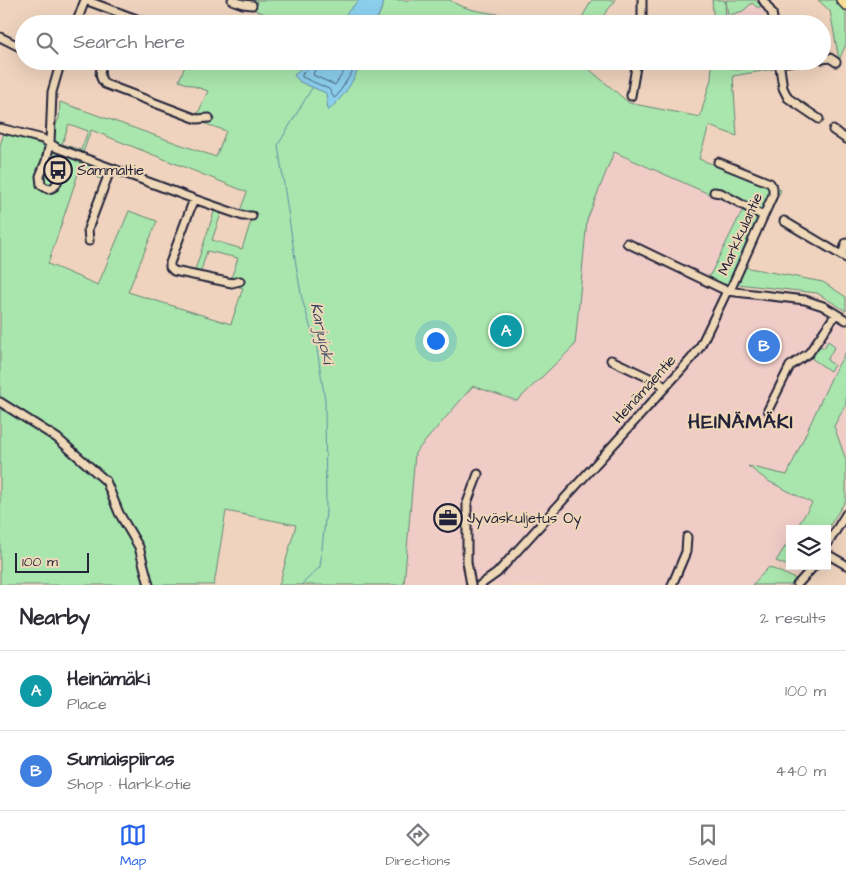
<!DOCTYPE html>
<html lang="en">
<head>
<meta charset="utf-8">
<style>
  :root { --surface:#fff; --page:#f2f2f3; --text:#2b2b33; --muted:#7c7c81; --line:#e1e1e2; --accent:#2563eb }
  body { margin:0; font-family:"Architects Daughter",sans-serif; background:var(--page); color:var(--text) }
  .controls { position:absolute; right:15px; bottom:15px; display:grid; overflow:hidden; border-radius:0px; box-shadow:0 5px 20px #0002 }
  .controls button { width:45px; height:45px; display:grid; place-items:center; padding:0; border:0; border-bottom:1px solid var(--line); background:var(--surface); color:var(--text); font:25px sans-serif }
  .scale { position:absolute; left:15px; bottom:12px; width:74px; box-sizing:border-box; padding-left:5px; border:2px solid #22223b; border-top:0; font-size:14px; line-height:18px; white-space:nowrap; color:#22223b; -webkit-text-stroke:4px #efd8b7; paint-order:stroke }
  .you { position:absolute; left:435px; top:340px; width:18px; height:18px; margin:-12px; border:4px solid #fff; border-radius:50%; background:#1a73e8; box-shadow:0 0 0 8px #1a73e833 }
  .badge { display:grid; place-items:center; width:32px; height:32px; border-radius:50%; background:var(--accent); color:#fff; font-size:16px; font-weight:700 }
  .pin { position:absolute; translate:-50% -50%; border:2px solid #fff; box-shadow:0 1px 5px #0006 }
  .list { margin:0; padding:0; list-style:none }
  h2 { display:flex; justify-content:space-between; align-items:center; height:65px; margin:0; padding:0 20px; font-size:21px }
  h2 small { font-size:16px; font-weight:400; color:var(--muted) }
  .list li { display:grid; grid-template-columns:32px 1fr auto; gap:15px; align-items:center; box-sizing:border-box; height:80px; padding:0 20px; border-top:1px solid var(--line) }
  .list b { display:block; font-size:19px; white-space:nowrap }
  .list p { margin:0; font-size:16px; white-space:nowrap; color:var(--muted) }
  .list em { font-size:16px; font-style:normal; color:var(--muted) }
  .icon { flex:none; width:28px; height:28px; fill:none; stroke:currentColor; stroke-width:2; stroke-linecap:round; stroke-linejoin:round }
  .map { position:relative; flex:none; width:846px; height:585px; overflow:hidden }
  .search { position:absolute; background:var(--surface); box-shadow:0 5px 20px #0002; left:15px; right:15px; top:15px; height:55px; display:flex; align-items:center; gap:12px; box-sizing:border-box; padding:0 18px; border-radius:28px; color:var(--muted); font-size:19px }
  .sheet { height:225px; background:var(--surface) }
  nav { display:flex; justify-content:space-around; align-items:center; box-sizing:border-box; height:70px; border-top:1px solid var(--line); background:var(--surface); font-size:14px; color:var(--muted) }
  nav a { display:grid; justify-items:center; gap:2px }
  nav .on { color:var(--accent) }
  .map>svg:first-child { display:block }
  .built { fill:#f0ccc7 }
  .green { fill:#a9e6ad; stroke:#668474; fill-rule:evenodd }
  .water { fill:#8ccfed; stroke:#628aa6 }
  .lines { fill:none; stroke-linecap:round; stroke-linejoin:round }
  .shore { stroke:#4c6782; stroke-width:1 }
  .stream { stroke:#628aa6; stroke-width:1 }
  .minor-casing { stroke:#22223b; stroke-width:11 }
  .major-casing { stroke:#22223b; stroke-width:12 }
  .minor { stroke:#efd8b7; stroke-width:7 }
  .major { stroke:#fbdf96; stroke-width:9 }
  .labels { text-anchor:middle; stroke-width:4; stroke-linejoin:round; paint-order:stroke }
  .poi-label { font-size:15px; fill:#22223b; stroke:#efd8b7; text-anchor:start }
  .street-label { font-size:15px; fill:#22223b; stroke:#efd8b7 }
  .water-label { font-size:16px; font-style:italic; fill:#37455f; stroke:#efd8b7 }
  .district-label { font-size:20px; font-weight:bold; letter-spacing:1px; fill:#22223b; stroke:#efd8b7 }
</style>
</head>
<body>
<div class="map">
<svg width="846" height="585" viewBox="0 0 846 585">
  <rect width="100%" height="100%" fill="#efd3be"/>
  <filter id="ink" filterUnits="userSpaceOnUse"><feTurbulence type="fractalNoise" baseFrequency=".02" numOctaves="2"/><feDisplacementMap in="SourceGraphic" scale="10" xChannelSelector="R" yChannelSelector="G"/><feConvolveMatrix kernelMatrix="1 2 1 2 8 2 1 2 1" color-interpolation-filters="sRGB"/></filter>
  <g filter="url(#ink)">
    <path class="built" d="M725 0H757L766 13 755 20 726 24Z
      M614 152 743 209 721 284 804 302 819 308 834 317 809 357 837 319 846 325V480L821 529H790V566H802L797 576 773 562 752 585H464L462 583 455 585H404L415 453 473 386 575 345 587 220Z"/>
    <path class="green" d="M243 0H359L351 24H255L265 14 241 5Z
      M385 0H450C471 18 552 17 581 19L592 0H616L596 24H375Z
      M712 0H725L726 24H714Z
      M726 0H755L761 5 758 8 752 3 743 11 730 15 731 22 747 21 748 24H729Z
      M818 0H846V44L839 60 830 11Z
      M187 61H590L589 69 629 103 700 117 711 79 712 61H730V66L736 70 773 64 774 69 733 76 737 136 709 126 699 159 781 190 744 267 823 282 846 297V311L817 293 737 284H720L708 279 743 209 614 152 587 220 575 345 517 401 473 386 415 453 404 585H279L296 525 226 511 214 585H0V145L4 133 46 146 59 118 60 102 216 157 226 131 195 120 208 91 179 81ZM69 124 88 131 81 150 62 144ZM91 130 247 192 238 217 251 221 242 249 212 240 222 211 215 209 194 273 200 274 207 251 238 258 229 284 243 288 231 324 128 292 157 221 129 211 98 285 48 264 79 171 104 180 108 167 81 158Z
      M828 341 835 346 827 360 834 365 830 371 811 358 820 346 824 348Z
      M846 352V404L834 426 846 460V500L827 530V529H796L812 503 768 481 748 466 787 475 833 374Z
      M790 539V566H804L801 571 776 561Z
      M769 567 796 579 791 585H752Z"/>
    <path class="water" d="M359 0H385L375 24H333L343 17Z
      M309 61H360C356 81 342 98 328 111L326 93 300 82 294 75Z"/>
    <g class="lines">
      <path class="shore" d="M311 61 310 66 302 74V77L329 89 334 98 337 96 354 69V61
        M318 61 313 75 335 85 347 67 348 61"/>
      <path class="stream" d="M301 585 320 567 326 511 325 400 317 349 302 299 296 265 278 145 312 88"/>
      <defs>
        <path id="minor" d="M85 0 150 24
          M232 0 243 4 252 5
          M763 0 772 13 774 24
          M76 24 85 0
          M117 24 121 13
          M642 24V0
          M0 37 24 49
          M822 59 830 58 836 62
          M50 61 60 66
          M103 61C100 70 98 77 105 84L197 119 209 118
          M779 61 783 88 788 98 819 119
          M779 63 794 61
          M631 96 637 61
          M0 128 43 139 57 148 194 199 243 216H252
          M833 130 846 139
          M46 161 58 180C56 186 54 188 48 189L41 185 40 176 46 161 50 143 52 92 61 61
          M714 192 721 193 763 216
          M194 199 170 263V267L174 271 232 283 240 281
          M784 221 846 258
          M89 241 88 229 111 168
          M627 243 727 291 732 286 773 195V188L770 183 718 162
          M842 255 846 243
          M611 360 660 383 664 387
          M0 402 57 438 106 481 119 513 139 547 149 585
          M768 410 790 366 809 353 836 314
          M827 545 846 514
          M827 554 846 565
          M471 585 467 562V503L478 474
          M480 585 497 573 691 359 700 347 727 291 805 300 823 306 846 320
          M672 585 686 552 687 537
          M797 585 814 566"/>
        <path id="major" d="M841 0 846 5"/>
      </defs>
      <use href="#minor" class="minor-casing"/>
      <use href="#major" class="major-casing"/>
      <use href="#minor" class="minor"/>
      <use href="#major" class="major"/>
    </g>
  </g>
  <defs>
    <symbol id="bus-ring" viewBox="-11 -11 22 22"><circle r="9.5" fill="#efd8b7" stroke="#22223b" stroke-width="1.5"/><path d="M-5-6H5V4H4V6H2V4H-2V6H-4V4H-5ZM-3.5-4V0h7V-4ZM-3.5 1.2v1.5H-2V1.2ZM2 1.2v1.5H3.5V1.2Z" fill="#22223b"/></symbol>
    <symbol id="office-ring" viewBox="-11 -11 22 22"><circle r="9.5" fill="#efd8b7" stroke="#22223b" stroke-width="1.5"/><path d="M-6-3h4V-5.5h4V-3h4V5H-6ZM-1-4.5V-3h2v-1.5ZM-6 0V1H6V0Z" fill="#22223b"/></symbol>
  </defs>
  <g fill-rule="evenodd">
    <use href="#bus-ring" x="42" y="154" width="32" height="32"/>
    <use href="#office-ring" x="432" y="502" width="32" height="32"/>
  </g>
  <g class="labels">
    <g class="poi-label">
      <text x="77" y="175">Sammaltie</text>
      <text x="467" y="523">Jyväskuljetus Oy</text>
    </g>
    <g class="street-label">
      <text transform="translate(740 234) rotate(-66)" y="5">Markkulantie</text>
      <text transform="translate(644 389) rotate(-48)" y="5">Heinämäentie</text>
    </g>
    <g class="water-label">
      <text transform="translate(323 333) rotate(78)" y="6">Karjujoki</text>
    </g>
    <g class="district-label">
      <text x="741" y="428">HEINÄMÄKI</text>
    </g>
  </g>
</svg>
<div class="controls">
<button><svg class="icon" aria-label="layers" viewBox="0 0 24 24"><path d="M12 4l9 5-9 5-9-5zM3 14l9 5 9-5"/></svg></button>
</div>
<div class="scale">100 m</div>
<div class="you"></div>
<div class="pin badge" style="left:506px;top:331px;background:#0f9aa8">A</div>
<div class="pin badge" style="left:764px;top:346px;background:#3f7fe0">B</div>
<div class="search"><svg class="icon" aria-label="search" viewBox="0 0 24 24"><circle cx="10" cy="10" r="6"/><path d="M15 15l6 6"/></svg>Search here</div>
</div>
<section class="sheet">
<h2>Nearby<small>2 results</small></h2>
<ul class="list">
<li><span class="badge" style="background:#0f9aa8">A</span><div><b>Heinämäki</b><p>Place</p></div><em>100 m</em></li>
<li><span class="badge" style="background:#3f7fe0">B</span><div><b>Sumiaispiiras</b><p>Shop · Harkkotie</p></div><em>440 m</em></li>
</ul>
</section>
<nav>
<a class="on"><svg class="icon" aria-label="map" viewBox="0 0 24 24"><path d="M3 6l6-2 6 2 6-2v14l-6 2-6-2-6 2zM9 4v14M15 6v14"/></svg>Map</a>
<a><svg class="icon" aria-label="directions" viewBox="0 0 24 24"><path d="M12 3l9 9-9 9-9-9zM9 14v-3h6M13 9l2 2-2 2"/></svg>Directions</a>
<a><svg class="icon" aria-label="saved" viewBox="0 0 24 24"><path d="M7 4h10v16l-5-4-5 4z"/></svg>Saved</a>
</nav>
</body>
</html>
